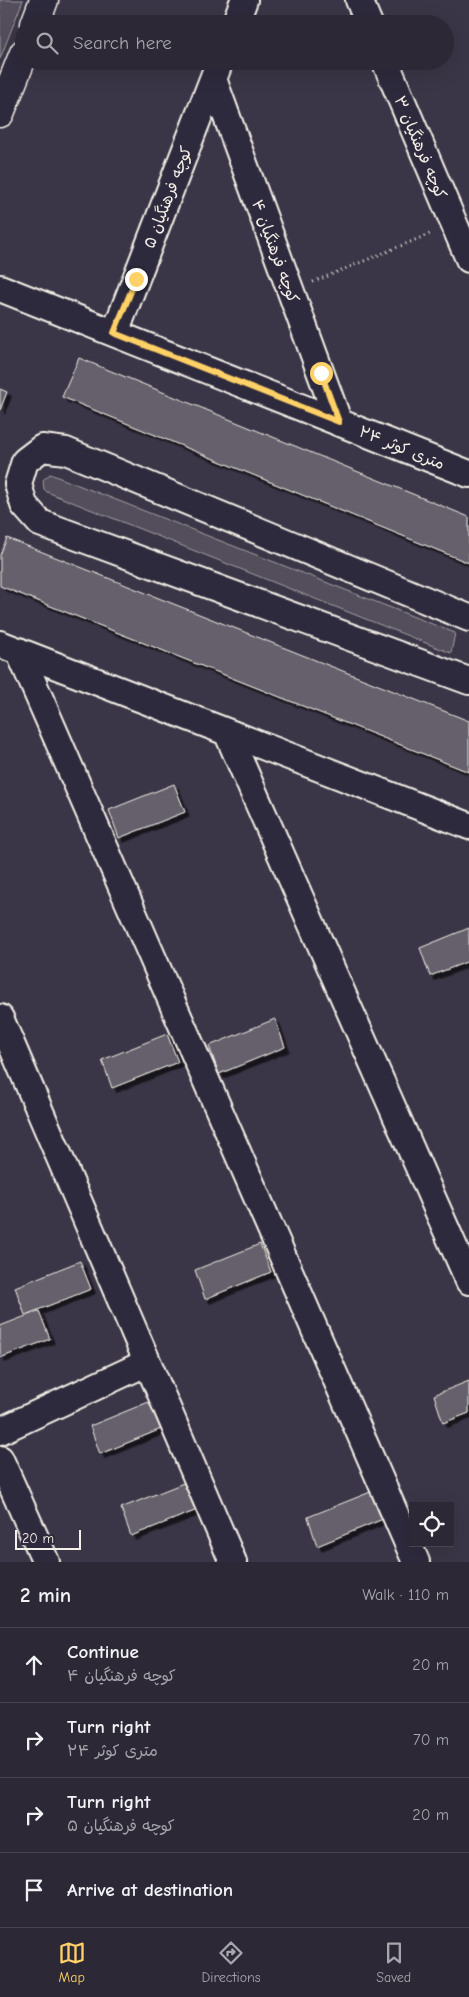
<!DOCTYPE html>
<html lang="en">
<head>
<meta charset="utf-8">
<style>
  :root { --surface:#2c2835; --page:#383441; --text:#f1f3f6; --muted:#a6a6ad; --line:#484450; --accent:#ffd166 }
  body { margin:0; font-family:"Comic Neue","Playpen Sans Arabic",sans-serif; background:var(--page); color:var(--text) }
  .controls { position:absolute; right:15px; bottom:15px; display:grid; overflow:hidden; border-radius:0px; box-shadow:0 5px 20px #0002 }
  .controls button { width:45px; height:45px; display:grid; place-items:center; padding:0; border:0; border-bottom:1px solid var(--line); background:var(--surface); color:var(--text); font:25px sans-serif }
  .scale { position:absolute; left:15px; bottom:12px; width:66px; box-sizing:border-box; padding-left:5px; border:2px solid #f4f1e8; border-top:0; font-size:14px; line-height:18px; white-space:nowrap; color:#f4f1e8; -webkit-text-stroke:4px #2f2a3d; paint-order:stroke }
  .stop { position:absolute; width:15px; height:15px; margin:-11px; border:4px solid #ffd166; border-radius:50%; background:#fff }
  .stop.end { background:#ffd166; border-color:#fff; box-shadow:0 1px 5px #0008 }
  .list { margin:0; padding:0; list-style:none }
  h2 { display:flex; justify-content:space-between; align-items:center; height:65px; margin:0; padding:0 20px; font-size:21px }
  h2 small { font-size:16px; font-weight:400; color:var(--muted) }
  .list li { display:grid; grid-template-columns:32px 1fr auto; gap:15px; align-items:center; box-sizing:border-box; height:75px; padding:0 20px; border-top:1px solid var(--line) }
  .list b { display:block; font-size:19px; white-space:nowrap }
  .list p { margin:0; font-size:16px; white-space:nowrap; color:var(--muted) }
  .list em { font-size:16px; font-style:normal; color:var(--muted) }
  .icon { flex:none; width:28px; height:28px; fill:none; stroke:currentColor; stroke-width:2; stroke-linecap:round; stroke-linejoin:round }
  .map { position:relative; flex:none; width:469px; height:1562px; overflow:hidden }
  .search { position:absolute; background:var(--surface); box-shadow:0 5px 20px #0002; left:15px; right:15px; top:15px; height:55px; display:flex; align-items:center; gap:12px; box-sizing:border-box; padding:0 18px; border-radius:28px; color:var(--muted); font-size:19px }
  .sheet { height:365px; background:var(--surface) }
  nav { display:flex; justify-content:space-around; align-items:center; box-sizing:border-box; height:70px; border-top:1px solid var(--line); background:var(--surface); font-size:14px; color:var(--muted) }
  nav a { display:grid; justify-items:center; gap:2px }
  nav .on { color:var(--accent) }
  .map>svg:first-child { display:block }
  .green { fill:#534e5c; stroke:#a4a0a2 }
  .building { fill:#65616c; stroke:#f4f1e8; filter:url(#shadow) }
  .lines { fill:none; stroke-linecap:round; stroke-linejoin:round }
  .minor-casing { stroke:#f4f1e8; stroke-width:30 }
  .primary-casing { stroke:#f4f1e8; stroke-width:31 }
  .path { stroke:#f4f1e8; stroke-width:3; stroke-dasharray:1 4; stroke-linecap:butt }
  .minor { stroke:#2f2a3d; stroke-width:26 }
  .primary { stroke:#2f2a3d; stroke-width:28 }
  .route { stroke:#ffd166; stroke-width:6 }
  .labels { text-anchor:middle; stroke-width:4.5; stroke-linejoin:round; paint-order:stroke }
  .street-label { font-size:16px; fill:#f4f1e8; stroke:#2f2a3d }
</style>
</head>
<body>
<div class="map">
<svg width="469" height="1562" viewBox="0 0 469 1562">
  <defs>
    <filter id="shadow"><feDropShadow dx="4.5" dy="4.5" stdDeviation="0" flood-color="#0009"/></filter>
  </defs>
  <rect width="100%" height="100%" fill="#3b3647"/>
  <filter id="ink" filterUnits="userSpaceOnUse"><feTurbulence type="fractalNoise" baseFrequency=".02" numOctaves="2"/><feDisplacementMap in="SourceGraphic" scale="10" xChannelSelector="R" yChannelSelector="G"/><feConvolveMatrix kernelMatrix="1 2 1 2 8 2 1 2 1" color-interpolation-filters="sRGB"/></filter>
  <g filter="url(#ink)">
    <path class="green" d="M0 0H23L0 59Z
      M50 474 455 633 451 653 47 492 44 489 43 480Z"/>
    <path class="building" d="M79 358 469 517V563L62 397Z
      M0 389 7 392 0 410Z
      M7 538 469 721V772L0 586V555Z
      M174 784 185 812 119 838 109 810Z
      M469 928V961L430 976 420 948Z
      M275 1019 285 1047 219 1074 209 1046Z
      M167 1034 178 1062 112 1088 102 1060Z
      M260 1244 271 1272 205 1299 195 1270Z
      M80 1261 91 1289 25 1315 15 1287Z
      M39 1311 50 1339 0 1358V1326Z
      M469 1381V1413L443 1423 434 1395Z
      M156 1399 166 1427 100 1454 90 1426Z
      M186 1482 197 1510 131 1536 121 1508Z
      M373 1491 383 1519 317 1546 308 1517Z"/>
    <g class="lines">
      <defs>
        <path id="minor" d="M359 0 369 24
          M235 24 244 0
          M385 61 469 259
          M213 79 339 423
          M0 288 469 474
          M115 333 220 61
          M469 618 66 451 42 448 25 461 18 484 24 505 40 523 469 681
          M0 644 469 826
          M19 651 416 1562
          M227 732 469 1281
          M0 1018 233 1562
          M0 1431 146 1363
          M0 1459 46 1562"/>
        <path id="primary" d="M35 24 44 0
          M0 113 24 53"/>
      </defs>
      <use href="#minor" class="minor-casing"/>
      <use href="#primary" class="primary-casing"/>
      <path class="path" d="M313 282 432 233"/>
      <use href="#minor" class="minor"/>
      <use href="#primary" class="primary"/>
    </g>
  </g>
  <g class="lines" filter="url(#ink)">
    <path class="route" d="M136 279 114 333 339 422 321 373"/>
  </g>
  <g class="labels">
    <g class="street-label">
      <text transform="translate(421 147) rotate(67)" y="6">کوچه فرهنگیان ۳</text>
      <text transform="translate(167 197) rotate(-69)" y="6">کوچه فرهنگیان ۵</text>
      <text transform="translate(276 251) rotate(70)" y="6">کوچه فرهنگیان ۴</text>
      <text transform="translate(402 447) rotate(22)" y="6">۲۴ متری کوثر</text>
    </g>
  </g>
</svg>
<div class="controls">
<button><svg class="icon" aria-label="locate" viewBox="0 0 24 24"><circle cx="12" cy="12" r="6"/><path d="M12 2v4M12 18v4M2 12h4M18 12h4"/></svg></button>
</div>
<div class="scale">20 m</div>
<div class="stop" style="left:321px;top:373px"></div>
<div class="stop end" style="left:136px;top:279px"></div>
<div class="search"><svg class="icon" aria-label="search" viewBox="0 0 24 24"><circle cx="10" cy="10" r="6"/><path d="M15 15l6 6"/></svg>Search here</div>
</div>
<section class="sheet">
<h2>2 min<small>Walk · 110 m</small></h2>
<ul class="list">
<li><svg class="icon" aria-label="ahead" viewBox="0 0 24 24"><path d="M12 20V5M6 11l6-6 6 6"/></svg><div><b>Continue</b><p>کوچه فرهنگیان ۴</p></div><em>20 m</em></li>
<li><svg class="icon" aria-label="right" viewBox="0 0 24 24"><path d="M7 20v-9h11M14 6l5 5-5 5"/></svg><div><b>Turn right</b><p>۲۴ متری کوثر</p></div><em>70 m</em></li>
<li><svg class="icon" aria-label="right" viewBox="0 0 24 24"><path d="M7 20v-9h11M14 6l5 5-5 5"/></svg><div><b>Turn right</b><p>کوچه فرهنگیان ۵</p></div><em>20 m</em></li>
<li><svg class="icon" aria-label="arrive" viewBox="0 0 24 24"><path d="M6 21V4h12l-3 4 3 4H6"/></svg><div><b>Arrive at destination</b></div></li>
</ul>
</section>
<nav>
<a class="on"><svg class="icon" aria-label="map" viewBox="0 0 24 24"><path d="M3 6l6-2 6 2 6-2v14l-6 2-6-2-6 2zM9 4v14M15 6v14"/></svg>Map</a>
<a><svg class="icon" aria-label="directions" viewBox="0 0 24 24"><path d="M12 3l9 9-9 9-9-9zM9 14v-3h6M13 9l2 2-2 2"/></svg>Directions</a>
<a><svg class="icon" aria-label="saved" viewBox="0 0 24 24"><path d="M7 4h10v16l-5-4-5 4z"/></svg>Saved</a>
</nav>
</body>
</html>
